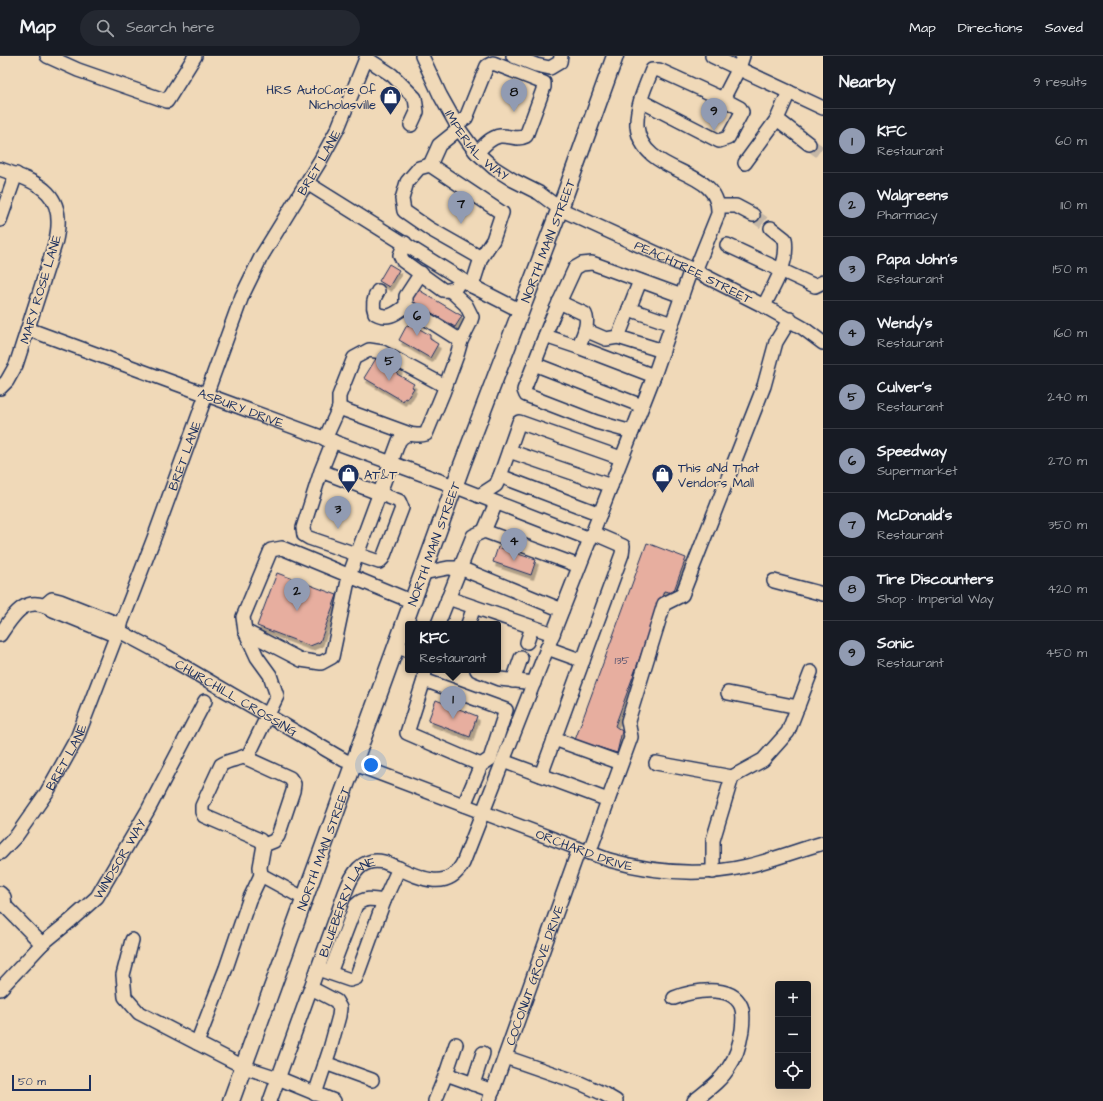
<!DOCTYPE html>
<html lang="en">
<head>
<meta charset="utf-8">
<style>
  :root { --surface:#171b24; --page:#242831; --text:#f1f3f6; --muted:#9ea1a6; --line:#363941; --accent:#919bb2 }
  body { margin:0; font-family:"Architects Daughter",sans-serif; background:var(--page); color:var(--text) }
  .controls { position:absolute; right:12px; bottom:12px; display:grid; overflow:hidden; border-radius:4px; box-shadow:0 4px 16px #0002 }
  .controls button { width:36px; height:36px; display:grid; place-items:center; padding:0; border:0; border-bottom:1px solid var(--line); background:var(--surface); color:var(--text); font:20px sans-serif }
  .scale { position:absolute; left:12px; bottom:10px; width:79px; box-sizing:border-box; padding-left:4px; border:2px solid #1b2f5e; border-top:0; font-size:11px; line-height:14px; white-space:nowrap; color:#1b2f5e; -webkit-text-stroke:3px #f0d9b8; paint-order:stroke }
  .you { position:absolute; left:371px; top:709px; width:14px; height:14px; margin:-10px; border:3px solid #fff; border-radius:50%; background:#1a73e8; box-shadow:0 0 0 6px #1a73e833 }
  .badge { display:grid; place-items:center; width:26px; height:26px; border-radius:50%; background:var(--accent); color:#111; font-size:13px; font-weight:700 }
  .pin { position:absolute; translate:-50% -33px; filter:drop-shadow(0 1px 2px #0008) }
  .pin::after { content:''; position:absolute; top:21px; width:14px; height:12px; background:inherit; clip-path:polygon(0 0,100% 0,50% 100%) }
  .popup { position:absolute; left:405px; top:565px; width:96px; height:52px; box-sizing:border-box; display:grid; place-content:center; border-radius:4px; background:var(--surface); filter:drop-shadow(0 1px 3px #0005); font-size:13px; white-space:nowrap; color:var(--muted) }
  .popup b { font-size:15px; color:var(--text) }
  .popup::after { content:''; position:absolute; left:50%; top:100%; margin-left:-8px; border:8px solid transparent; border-top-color:var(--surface) }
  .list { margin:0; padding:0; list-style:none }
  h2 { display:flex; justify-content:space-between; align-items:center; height:52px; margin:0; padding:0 16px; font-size:17px }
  h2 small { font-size:13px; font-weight:400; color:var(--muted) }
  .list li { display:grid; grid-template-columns:26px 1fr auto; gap:12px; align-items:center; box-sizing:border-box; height:64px; padding:0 16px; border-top:1px solid var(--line) }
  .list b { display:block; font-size:15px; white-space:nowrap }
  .list p { margin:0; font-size:13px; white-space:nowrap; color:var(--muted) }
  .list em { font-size:13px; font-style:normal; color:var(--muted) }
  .icon { flex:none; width:22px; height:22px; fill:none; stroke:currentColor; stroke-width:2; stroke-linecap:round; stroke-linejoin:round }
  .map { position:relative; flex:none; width:823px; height:1045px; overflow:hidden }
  header { display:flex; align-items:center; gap:24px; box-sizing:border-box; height:56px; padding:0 20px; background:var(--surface); border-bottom:1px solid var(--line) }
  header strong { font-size:19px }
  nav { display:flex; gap:22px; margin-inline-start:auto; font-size:14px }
  .search { width:280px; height:36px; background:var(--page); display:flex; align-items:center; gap:10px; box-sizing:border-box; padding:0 14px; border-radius:22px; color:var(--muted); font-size:15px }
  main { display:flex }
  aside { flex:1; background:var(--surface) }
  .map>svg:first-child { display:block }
  .building { fill:#e7ae9f; stroke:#1b2f5e; filter:url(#shadow) }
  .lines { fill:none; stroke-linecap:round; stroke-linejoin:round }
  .minor-tunnel { stroke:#c5b7a6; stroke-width:13; stroke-dasharray:13 6; stroke-linecap:butt }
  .minor-casing { stroke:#1b2f5e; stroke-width:16 }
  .major-casing { stroke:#1b2f5e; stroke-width:19 }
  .minor { stroke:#f0d9b8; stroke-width:13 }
  .major { stroke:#f0d9b8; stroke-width:16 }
  .labels { text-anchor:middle; stroke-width:4; stroke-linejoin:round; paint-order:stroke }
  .number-label { font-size:11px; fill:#4e4f6e }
  .poi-label { font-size:13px; fill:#1b2f5e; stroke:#f0d9b8; text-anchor:start }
  .street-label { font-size:13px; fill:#1b2f5e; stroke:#f0d9b8 }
</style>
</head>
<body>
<header>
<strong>Map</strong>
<div class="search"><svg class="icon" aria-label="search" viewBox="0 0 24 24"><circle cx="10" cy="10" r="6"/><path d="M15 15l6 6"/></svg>Search here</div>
<nav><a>Map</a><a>Directions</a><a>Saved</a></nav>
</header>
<main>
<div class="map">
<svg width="823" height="1045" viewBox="0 0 823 1045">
  <defs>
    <filter id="shadow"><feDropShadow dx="2.5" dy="4.5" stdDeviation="0" flood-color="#0004"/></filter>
  </defs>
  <rect width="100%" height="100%" fill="#f0d9b8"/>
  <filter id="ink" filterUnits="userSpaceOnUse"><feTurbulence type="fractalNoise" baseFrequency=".025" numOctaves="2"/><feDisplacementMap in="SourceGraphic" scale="8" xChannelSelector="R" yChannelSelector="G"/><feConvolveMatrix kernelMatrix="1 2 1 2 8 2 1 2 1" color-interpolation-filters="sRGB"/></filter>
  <g filter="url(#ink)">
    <path class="building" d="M389 208 399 214 389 231 379 225Z
      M414 231 462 260 455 271 407 242Z
      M411 268 430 279V283L438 288 430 302 399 284 407 269 410 270Z
      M377 301 393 311 394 309 400 313 397 318 414 328 412 331 414 332 407 343 405 342 403 345 364 322Z
      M647 487 686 502 673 537 664 535 615 670 622 675 617 697 575 684Z
      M498 491 536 504 531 519 493 506Z
      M277 517 337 539 320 586 310 590 257 570Z
      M436 644 477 660 470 681 428 665Z"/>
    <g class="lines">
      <path class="minor-tunnel" d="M809 88 823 98
        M753 159 771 172"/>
      <defs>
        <g id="minor">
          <path d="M47 0 78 14 167 45 195 0"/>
          <path id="s1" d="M422 0 440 39 459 73 475 95 494 112 513 124 539 137 560 153 691 213 764 250 803 272 823 287"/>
          <path d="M513 0 536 9 550 12 560 6 561 0"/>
          <path d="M712 0 823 52"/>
          <path d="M366 2 392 19 415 42 417 56 411 69"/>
          <path d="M641 45 719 85 728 82 742 56 740 52 723 43"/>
          <path d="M777 63 809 88"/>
          <path d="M456 68 466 62 487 10 493 7 544 27V31L526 80C516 85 510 79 500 80 491 81 483 90 477 97"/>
          <path d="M745 107 777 63 789 36"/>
          <path d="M430 109 439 89 459 73"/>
          <path d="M0 113C41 127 68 138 55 188L16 309 7 325 0 332"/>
          <path d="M307 127 472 230 521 255"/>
          <path d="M718 150H736L753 159"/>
          <path d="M0 164 16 118"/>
          <path d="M405 187 400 199 403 205 443 234C449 235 453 234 457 230"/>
          <path d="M727 189 815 230 823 226"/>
          <path d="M695 215 718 158C721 109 642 122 637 70 636 51 645 31 652 14H659L723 43 739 12 743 0"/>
          <path d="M421 217 406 240V250L461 285"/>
          <path d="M472 230 481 202 493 184 502 157 430 109 419 112 407 126 402 143 404 155 430 173 481 202"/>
          <path d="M378 235C373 243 372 249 375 257 388 264 395 258 406 250"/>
          <path d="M559 246 585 258C590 268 582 282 578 291"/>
          <path d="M764 250C774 228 789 208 785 183L771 172"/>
          <path d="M629 253 640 225"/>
          <path id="s2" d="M28 273 454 430 590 483"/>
          <path d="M585 274 606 283 618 281 663 295"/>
          <path d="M545 280 578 291 654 320"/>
          <path d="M618 281 629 253 672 268"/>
          <path d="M534 308 642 350"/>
          <path d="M339 352V340L354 302 369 294 382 296 445 330"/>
          <path d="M632 376 596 366 526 339 524 334 552 262 575 212 582 208 592 207 682 240"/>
          <path d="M325 383 339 352 410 378"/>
          <path d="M509 395 611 430"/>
          <path d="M321 415 399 445 402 452 383 502 379 506 309 482 304 479 303 472 321 415 333 385"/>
          <path d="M479 440 496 429 500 420"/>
          <path d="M600 458 500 420 519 366 621 402"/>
          <path d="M484 475 496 447"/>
          <path d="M423 517 448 512H460L562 554"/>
          <path d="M774 525 823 538"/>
          <path d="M448 542 553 578"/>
          <path d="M45 549 52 543 60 545 121 569"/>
          <path d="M438 568 473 480 484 475 579 510"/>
          <path d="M468 568 474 551"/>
          <path id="s3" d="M119 575 166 600 344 704 609 804C655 817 700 821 747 810 773 804 798 794 823 787"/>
          <path d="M245 575 301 604 321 607 332 601 349 520 399 385C408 373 414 382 426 378L443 337 457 299 461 285 470 267 472 261 466 249 450 234"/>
          <path d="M0 579C14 558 26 537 53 554L117 580"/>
          <path d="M527 586 532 571"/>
          <path d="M397 590 408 595"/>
          <path d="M547 592 583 605"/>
          <path d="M425 614 424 624 407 677 481 709"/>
          <path d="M477 614 500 623 534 627"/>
          <path d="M424 624 506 654 490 703 481 709 464 749"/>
          <path d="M513 625 521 602"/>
          <path d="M728 637 798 651"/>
          <path d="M554 683 621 707"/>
          <path d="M244 701 290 722 294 728 293 735 278 780 274 785 264 789"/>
          <path d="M503 705 608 744"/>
          <path d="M656 707 732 721"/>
          <path d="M541 719 622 498 623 490 593 477"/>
          <path id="s4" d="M0 797 17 779 47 736 77 682 154 482 242 240 261 201 320 105 338 72 367 0"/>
          <path d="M589 797 631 681 628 665 664 548 682 539 764 330 776 286 790 263"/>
          <path d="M713 816V784L732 721 763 704 788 676 811 616"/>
          <path d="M261 819 249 844 226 912 197 987 244 1011 278 1022 334 1045"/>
          <path d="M0 837 4 841 5 850"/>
          <path d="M305 843 261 819 260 811 264 789 260 784 204 760 202 756V750L221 709C229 703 240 704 249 698L277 640 270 619 257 601 245 575 243 561 271 494 282 492 413 546"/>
          <path d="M0 849 5 850 42 888"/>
          <path d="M132 884 123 919 125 941 139 957 197 987"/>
          <path d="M318 913 350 924 356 922 384 845 399 812"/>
          <path d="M330 917 356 849C364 841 373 843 384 845"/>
          <path d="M311 932 336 945 340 952 339 960 330 993 315 1038"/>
          <path id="s5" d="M0 933 42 888 70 865 97 841 148 754 205 645"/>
          <path d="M674 942C691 935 731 927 741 950 744 957 743 966 742 974 740 987 737 1000 729 1011 721 1025 706 1035 694 1045"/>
          <path d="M505 1001 580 1027 604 1038 616 1045"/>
          <path d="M325 1007 372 1024"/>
          <path d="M446 1018 456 988"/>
          <path d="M473 1028 483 997"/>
          <path id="s6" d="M270 1045 345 837C352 818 361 801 384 806 410 816 445 841 463 807L654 320 691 213"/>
          <path d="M435 1045 446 1018 493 1035"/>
          <path id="s7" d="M489 1045 579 793"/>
        </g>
        <g id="major">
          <path id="s8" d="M231 1045 462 409 565 139 615 0"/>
        </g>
      </defs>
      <use href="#minor" class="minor-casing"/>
      <use href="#major" class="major-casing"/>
      <use href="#minor" class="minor"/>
      <use href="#major" class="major"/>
    </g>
  </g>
  <defs>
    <symbol id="shop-pin" viewBox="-11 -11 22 30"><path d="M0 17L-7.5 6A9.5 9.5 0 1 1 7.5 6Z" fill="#1b2f5e" stroke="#f0d9b8"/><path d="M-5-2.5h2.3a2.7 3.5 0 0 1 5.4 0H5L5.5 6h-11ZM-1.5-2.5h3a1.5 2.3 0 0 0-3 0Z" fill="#fff"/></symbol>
  </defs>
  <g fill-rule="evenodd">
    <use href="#shop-pin" x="378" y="28" width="25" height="34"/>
    <use href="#shop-pin" x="336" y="406" width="25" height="34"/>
    <use href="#shop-pin" x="650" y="406" width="25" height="34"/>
  </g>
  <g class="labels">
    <g class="number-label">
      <text x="622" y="608">135</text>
    </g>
    <g class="poi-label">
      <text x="376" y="38" text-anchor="end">HRS AutoCare Of<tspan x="376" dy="15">Nicholasville</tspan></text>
      <text x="678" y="416">This aNd That<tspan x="678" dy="15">Vendors Mall</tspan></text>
      <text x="364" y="423">AT&amp;T</text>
    </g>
    <g class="street-label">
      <text dy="5" stroke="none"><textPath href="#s1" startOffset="106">IMPERIAL WAY</textPath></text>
      <text dy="5" stroke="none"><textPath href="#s4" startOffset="765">BRET LANE</textPath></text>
      <text dy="5" stroke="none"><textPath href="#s8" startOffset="917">NORTH MAIN STREET</textPath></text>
      <text dy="5" stroke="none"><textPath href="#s1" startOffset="360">PEACHTREE STREET</textPath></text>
      <text transform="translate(40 233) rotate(-73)" y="5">MARY ROSE LANE</text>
      <text dy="5" stroke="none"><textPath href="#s2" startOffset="227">ASBURY DRIVE</textPath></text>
      <text dy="5" stroke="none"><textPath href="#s4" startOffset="441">BRET LANE</textPath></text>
      <text dy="5" stroke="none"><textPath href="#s8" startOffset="593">NORTH MAIN STREET</textPath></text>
      <text dy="5" stroke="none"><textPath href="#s3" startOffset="135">CHURCHILL CROSSING</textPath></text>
      <text dy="5" stroke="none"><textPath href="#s4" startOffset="117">BRET LANE</textPath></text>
      <text dy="5" stroke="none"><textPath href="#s8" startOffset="269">NORTH MAIN STREET</textPath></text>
      <text dy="5" stroke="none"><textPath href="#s3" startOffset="516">ORCHARD DRIVE</textPath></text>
      <text dy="5" stroke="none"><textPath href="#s5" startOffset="178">WINDSOR WAY</textPath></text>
      <text dy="5" stroke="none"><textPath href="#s6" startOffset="211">BLUEBERRY LANE</textPath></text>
      <text dy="5" stroke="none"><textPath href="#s7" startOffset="134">COCONUT GROVE DRIVE</textPath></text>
    </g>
  </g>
</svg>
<div class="controls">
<button>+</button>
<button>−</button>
<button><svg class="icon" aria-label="locate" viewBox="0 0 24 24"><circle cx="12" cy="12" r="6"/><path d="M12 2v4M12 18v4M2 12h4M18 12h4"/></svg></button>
</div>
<div class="scale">50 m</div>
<div class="you"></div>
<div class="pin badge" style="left:453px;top:663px">1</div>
<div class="popup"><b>KFC</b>Restaurant</div>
<div class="pin badge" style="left:297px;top:555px">2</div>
<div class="pin badge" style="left:338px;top:473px">3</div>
<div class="pin badge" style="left:514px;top:505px">4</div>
<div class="pin badge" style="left:389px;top:325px">5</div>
<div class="pin badge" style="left:417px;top:280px">6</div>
<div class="pin badge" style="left:461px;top:168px">7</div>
<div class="pin badge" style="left:514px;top:56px">8</div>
<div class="pin badge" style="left:714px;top:75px">9</div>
</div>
<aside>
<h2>Nearby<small>9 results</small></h2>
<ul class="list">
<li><span class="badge">1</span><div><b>KFC</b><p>Restaurant</p></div><em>60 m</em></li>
<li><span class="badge">2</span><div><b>Walgreens</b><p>Pharmacy</p></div><em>110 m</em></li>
<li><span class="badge">3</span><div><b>Papa John's</b><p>Restaurant</p></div><em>150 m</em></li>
<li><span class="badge">4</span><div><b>Wendy's</b><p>Restaurant</p></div><em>160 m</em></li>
<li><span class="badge">5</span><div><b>Culver's</b><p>Restaurant</p></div><em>240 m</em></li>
<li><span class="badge">6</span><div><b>Speedway</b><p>Supermarket</p></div><em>270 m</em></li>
<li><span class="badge">7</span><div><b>McDonald's</b><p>Restaurant</p></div><em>350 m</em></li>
<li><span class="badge">8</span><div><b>Tire Discounters</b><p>Shop · Imperial Way</p></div><em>420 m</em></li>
<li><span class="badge">9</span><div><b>Sonic</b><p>Restaurant</p></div><em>450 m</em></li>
</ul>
</aside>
</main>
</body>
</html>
